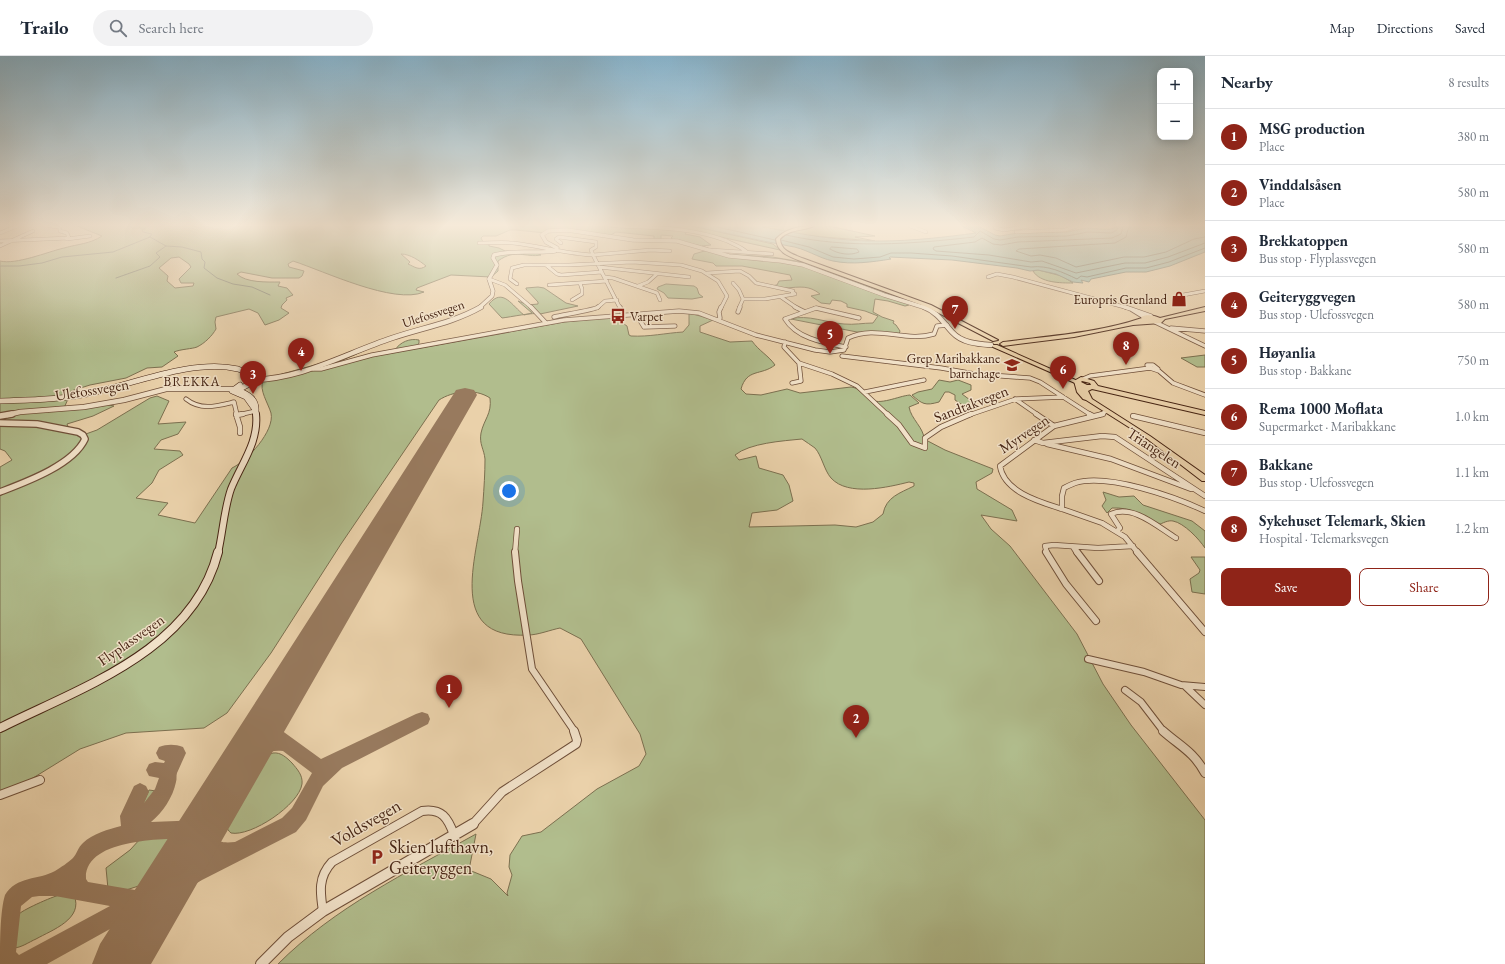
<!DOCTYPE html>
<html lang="en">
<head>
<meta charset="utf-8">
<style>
  :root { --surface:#fff; --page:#f2f2f3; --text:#1f2937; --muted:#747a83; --line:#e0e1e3; --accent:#8f2418 }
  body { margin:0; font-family:"EB Garamond",serif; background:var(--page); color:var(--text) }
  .controls { position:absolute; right:12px; top:12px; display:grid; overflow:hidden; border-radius:8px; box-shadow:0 2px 10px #0003 }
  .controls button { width:36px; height:36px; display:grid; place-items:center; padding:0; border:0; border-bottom:1px solid var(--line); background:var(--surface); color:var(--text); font:20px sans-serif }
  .you { position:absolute; left:509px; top:435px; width:14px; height:14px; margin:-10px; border:3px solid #fff; border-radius:50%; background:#1a73e8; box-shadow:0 0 0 6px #1a73e833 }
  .badge { display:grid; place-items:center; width:26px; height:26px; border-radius:50%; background:var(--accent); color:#fff; font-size:13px; font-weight:700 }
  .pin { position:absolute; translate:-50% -33px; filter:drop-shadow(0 1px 2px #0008) }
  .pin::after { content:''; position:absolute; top:21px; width:14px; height:12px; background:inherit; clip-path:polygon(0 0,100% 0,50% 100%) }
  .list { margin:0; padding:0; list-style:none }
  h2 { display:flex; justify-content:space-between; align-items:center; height:52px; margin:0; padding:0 16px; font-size:17px }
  h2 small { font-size:13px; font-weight:400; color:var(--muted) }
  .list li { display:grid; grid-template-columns:26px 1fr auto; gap:12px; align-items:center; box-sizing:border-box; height:56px; padding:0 16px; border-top:1px solid var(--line) }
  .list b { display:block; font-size:15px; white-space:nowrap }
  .list p { margin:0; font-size:13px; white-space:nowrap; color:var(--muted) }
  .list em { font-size:13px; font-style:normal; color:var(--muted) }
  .actions { display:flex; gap:8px; padding:12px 16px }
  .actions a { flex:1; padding:9px 0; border:1px solid var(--accent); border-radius:8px; text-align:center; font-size:14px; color:var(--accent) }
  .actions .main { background:var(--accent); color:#fff }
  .icon { flex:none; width:22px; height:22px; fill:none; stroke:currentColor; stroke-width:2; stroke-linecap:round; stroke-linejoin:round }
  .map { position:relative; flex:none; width:1205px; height:908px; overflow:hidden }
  header { display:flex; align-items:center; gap:24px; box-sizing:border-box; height:56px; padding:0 20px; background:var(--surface); border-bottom:1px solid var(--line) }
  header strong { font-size:19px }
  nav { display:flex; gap:22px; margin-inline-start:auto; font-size:14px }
  .search { width:280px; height:36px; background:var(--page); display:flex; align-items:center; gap:10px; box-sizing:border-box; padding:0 14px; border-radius:22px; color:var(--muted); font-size:15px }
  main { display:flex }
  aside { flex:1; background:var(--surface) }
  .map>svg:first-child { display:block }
  .green { fill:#b1bd8d; stroke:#7c7050; fill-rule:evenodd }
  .water { fill:#98b7a6; stroke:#777c6b }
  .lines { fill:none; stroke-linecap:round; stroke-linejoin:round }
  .shore { stroke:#6f6e5c; stroke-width:1 }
  .stream { stroke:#777c6b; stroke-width:1 }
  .taxiway { fill:#987a5e; fill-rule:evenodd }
  .runway { fill:#987a5e; fill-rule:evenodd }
  .minor-far4-casing { stroke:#6f4f39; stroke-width:4 }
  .minor-far3-casing { stroke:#6f4f39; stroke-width:5 }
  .minor-far2-casing { stroke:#6f4f39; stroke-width:6 }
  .minor-far1-casing { stroke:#6f4f39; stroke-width:8 }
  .minor-casing { stroke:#6f4f39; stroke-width:10 }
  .tertiary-far3-casing { stroke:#6f4f39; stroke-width:4.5 }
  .tertiary-far2-casing { stroke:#6f4f39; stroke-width:6 }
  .tertiary-far1-casing { stroke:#6f4f39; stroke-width:8 }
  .tertiary-casing { stroke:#6f4f39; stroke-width:12 }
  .secondary-far2-casing { stroke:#462413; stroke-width:6 }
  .secondary-far1-casing { stroke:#462413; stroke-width:8 }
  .secondary-casing { stroke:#462413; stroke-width:10 }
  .primary-casing { stroke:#462413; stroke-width:2 }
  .trunk-casing { stroke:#462413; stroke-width:2 }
  .minor-far4 { stroke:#f1e1c8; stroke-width:3 }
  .minor-far3 { stroke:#f1e1c8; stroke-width:3.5 }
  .minor-far2 { stroke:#f1e1c8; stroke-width:4.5 }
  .minor-far1 { stroke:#f1e1c8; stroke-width:6 }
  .minor { stroke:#f1e1c8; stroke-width:8 }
  .tertiary-far3 { stroke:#f1e1c8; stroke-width:3.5 }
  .tertiary-far2 { stroke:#f1e1c8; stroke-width:4.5 }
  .tertiary-far1 { stroke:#f1e1c8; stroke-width:5.5 }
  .tertiary { stroke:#f1e1c8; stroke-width:10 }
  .secondary-far2 { stroke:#f1e1c8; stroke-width:5 }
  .secondary-far1 { stroke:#f1e1c8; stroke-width:6 }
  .secondary { stroke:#f1e1c8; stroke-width:8 }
  .primary { fill:#ead1aa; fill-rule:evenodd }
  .trunk { fill:#ead1aa; fill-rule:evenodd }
  .labels { text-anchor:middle; stroke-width:3; stroke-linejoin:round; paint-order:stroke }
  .far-poi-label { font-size:13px; fill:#462413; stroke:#f1e1c8; text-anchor:end }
  .far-street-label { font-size:13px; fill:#462413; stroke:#f1e1c8 }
  .far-neighbourhood-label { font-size:13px; letter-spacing:1px; fill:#462413; stroke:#f1e1c8 }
  .street-label { font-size:15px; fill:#462413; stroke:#f1e1c8 }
  .near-street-label { font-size:18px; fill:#462413; stroke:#f1e1c8 }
  .near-poi-label { font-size:18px; fill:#462413; stroke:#f1e1c8; text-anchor:start }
</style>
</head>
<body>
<header>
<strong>Trailo</strong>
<div class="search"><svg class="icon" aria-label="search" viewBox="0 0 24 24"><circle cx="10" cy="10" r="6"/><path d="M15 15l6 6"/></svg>Search here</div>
<nav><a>Map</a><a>Directions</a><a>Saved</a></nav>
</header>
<main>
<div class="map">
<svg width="1205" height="908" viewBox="0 0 1205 908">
  <rect width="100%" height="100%" fill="#ead1aa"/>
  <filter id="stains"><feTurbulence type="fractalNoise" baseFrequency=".005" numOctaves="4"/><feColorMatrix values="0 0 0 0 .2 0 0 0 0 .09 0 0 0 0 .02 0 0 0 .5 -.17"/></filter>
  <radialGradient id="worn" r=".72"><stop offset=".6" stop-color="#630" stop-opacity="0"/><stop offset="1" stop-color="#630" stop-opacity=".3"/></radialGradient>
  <path class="green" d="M77 170H612L611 171 634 172 623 170H649L647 171 649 172 674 175 682 172 659 170H692L773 188 780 194 698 176 688 175 685 178 700 181 711 189 702 190 724 198 772 201 808 207 912 244 909 249 905 250 888 245 875 243 873 256 882 261 894 265 893 267 896 269 900 275 899 278 857 276 791 263C807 258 827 267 844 268 854 269 863 267 873 267L878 260 865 255 847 251V248L841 245 832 244 830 248 821 247 811 240 820 238C809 229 800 231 786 232 781 232 776 230 770 230L777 229 779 225 792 224 790 219 742 210H716L713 207 692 203 694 198 708 194 698 189 675 185 671 182 673 180 661 179V184H654V180L616 176 609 180 569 175 546 177 516 174H510L496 180H483L481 182 483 186 489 188V190L499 192 505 195 537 197 541 199C525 202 516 192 498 205V215L491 221 451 219 417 232 416 234 424 236C394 249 324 215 293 205L288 208 289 211 304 215 302 220 299 222H272L241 216 237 218C246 227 267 226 280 226L278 230 287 232 293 239 286 242 287 244 282 249 281 252 289 257 279 264 265 269 258 257 249 253 216 261 215 266 216 273C212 280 205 287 197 291 192 293 181 293 174 296L178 300 162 311 147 312 126 322 90 329 71 335 65 340 68 343 64 352 105 348 114 350 93 360 67 368 69 373 83 379 97 374 150 342 157 340 169 345 158 368 186 366 178 378 161 384 154 393 180 395 183 399 159 414 152 427 136 442 168 447 158 459 195 467 232 412C247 405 275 375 271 357 268 347 259 334 263 325L282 318 329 305 381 287 345 303 339 306V309L395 294C400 286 410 282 419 284V287L417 290 420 292 564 266 613 261 627 270 629 279 631 280C649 281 666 277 683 276L689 269V258L690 257 713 264 700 270V276L730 286 752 285C759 295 769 300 775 309 761 320 747 312 741 333L746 338 761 339 787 333 800 337 851 331C860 332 862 339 869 343 880 350 898 340 910 339L919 347 909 351C911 363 924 372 924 383L945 394 993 413 992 417 976 426 977 433 1012 454 1017 465 981 459 991 473 1010 490 1077 578 1103 628 1131 669 1205 764V908H278C335 851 406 817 476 778L469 814 491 823 508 840 507 837 512 819 509 811 510 799 522 780 541 776 597 733 639 710 646 698 640 678 581 583 560 572C550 574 538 579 528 579 442 584 480 495 483 446 484 432 485 417 485 403 484 393 479 388 481 377 484 363 492 358 490 342 475 332 453 335 439 344L341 488 271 597 227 657 204 672 126 677 80 693 20 730 0 737V411L12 404 5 395 0 393V205C16 209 47 196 64 192 78 188 90 188 102 180ZM401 198C410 198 420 205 426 210 419 215 415 211 408 208L410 206ZM179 201 189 208 191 211 179 223 181 227H194L193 230 175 232 167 225 168 220 159 212 171 202ZM802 383C806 386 811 389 815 392 822 400 824 414 831 422 848 441 889 431 909 426L914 427V430C900 437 886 441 883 458L873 466 856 471 835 469 749 471 752 457 777 454 793 445 789 429 783 419 759 412 756 400 739 404 735 399C750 387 782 385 802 383Z
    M763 170H829L875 180 855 181 875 185 809 180 763 171Z
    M1038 214 1062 220 1073 227C1061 227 1040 227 1033 215Z
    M666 228 694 230 697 232 699 238 703 241 692 243 668 242 664 237 657 233 658 231Z
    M538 231 544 232 566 247 578 250 540 258C533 256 511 261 502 262L489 248C503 231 512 250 524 259L532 257 518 245 528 249 538 248V246L526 233V232Z
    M1205 299V311H1197L1181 302Z
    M939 324 950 326 958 324 971 329V334L962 338 974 347 964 350 955 344V339L949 336H945L939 346C925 350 922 348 912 339L918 336 932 333Z
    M1103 436 1119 441 1134 440 1143 449 1192 465 1205 475V492C1199 483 1184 467 1173 465 1168 464 1163 467 1158 469 1143 459 1130 451 1112 452L1107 457 1102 450 1106 444Z
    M1191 501H1205V538L1192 536 1190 523 1199 517 1200 514Z
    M273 697C281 696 287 702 292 707 297 713 303 719 302 728 299 749 251 781 231 777 226 773 225 767 227 760 230 751 251 716 258 707 262 702 267 699 273 697Z
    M149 734 156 735 149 751 140 754Z
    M168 779 175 783C163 787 154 816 148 827L123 835 108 833 106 812 130 794 141 782Z
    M63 838 74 839C84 863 52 874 36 883 29 886 21 892 13 892 14 882 11 866 19 858 24 853 56 839 63 838Z"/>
  <path class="water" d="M692 170H763V171C802 178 842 186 881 185 912 185 946 181 976 177L962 170H978L995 179 1000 180 1018 177 1067 176 1086 172 1099 173H1111L1119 170H1205V196L1170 210 1146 216H1126L1091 223 1089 226 1081 224 1083 227 1073 226 1056 218 1038 214 1030 215 1017 212 952 204 890 201 889 202 891 203C872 206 852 209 833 205 818 202 805 192 789 190 757 184 725 177 692 170Z"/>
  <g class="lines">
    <path class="shore" d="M713 170 775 184
      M1123 170 1121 178 1112 182 1018 186 1001 189 993 188 982 182 975 186 934 191 933 193 936 195 989 199 1031 206 1042 205 1076 217 1125 207H1145L1168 201 1205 187
      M1129 170 1126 181 1115 187 1019 193 1016 195 1031 200 1040 199 1056 202 1076 211 1124 201H1144L1166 196 1194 183 1205 181
      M786 179C848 193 911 188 974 181L980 175 994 183 1000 184 1018 181 1067 180 1088 176 1111 177 1117 174 1118 170
      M781 184 809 191 833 201 854 203 880 201 891 197H911L952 200 1031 211C1048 209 1062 216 1077 223L1081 220 1087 221 1126 212H1146L1169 206 1205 192
      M832 191 857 193 859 196C850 200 838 198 830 193Z"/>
    <path class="stream" d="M150 181 166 190 182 191 201 196 202 203 205 206 204 212 217 222 233 228 252 231 270 239
      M0 210H19L42 207 62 201 113 196 150 181 152 178 143 176 142 174 146 172H132L130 170
      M116 222 150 210 160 201 156 197 166 190"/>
    <path class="taxiway" d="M462 337 469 339 471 341C467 350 463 363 450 360L449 358 456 351 451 344 454 340Z
      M275 645 281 647C285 656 279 664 281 674L321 703 416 658 422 656 428 658 430 663 428 668 342 712 323 730 306 764 296 776 202 824 157 851 156 866 153 873 146 876 139 873 136 866 137 858 47 908H0C0 889 0 855 5 839 16 820 39 824 55 815 60 812 69 806 73 802 77 798 78 791 83 787 92 778 109 773 121 770L120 760 134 730 140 727 146 730 149 736 144 747 155 733 159 722 149 720 146 714 149 708 155 706 164 707 165 705 159 703 156 697 159 691C167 688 175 688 183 691L186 697C183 704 180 710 177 717 176 720 177 723 176 726 173 741 163 756 151 766L202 764 209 766C215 783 215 788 235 786L282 762 292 752 312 717 283 695C260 692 257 711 240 718L234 716 231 710C237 696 252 686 266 681L263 668 269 647ZM195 782 202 796 207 800 149 833 141 835 88 826 86 823C84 781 168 783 195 782ZM39 840H55L110 850 19 899 16 896 21 850 32 841Z"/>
    <path class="runway" d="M465 332 474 334 477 339 151 908H92L100 888 453 339 456 334Z"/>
    <defs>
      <path id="minor-far4" d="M618 170C656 172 691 171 727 185 735 189 742 191 748 197
        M910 170 926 176
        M995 172 1004 174 1030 170
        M1016 176 1065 174 1077 170
        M0 177 17 170
        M67 183 90 180
        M0 185 69 182 67 177 60 175V171L49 170
        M479 187C490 187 502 186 513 187 540 190 566 198 593 199L620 252
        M561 187 556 183 559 181 596 186V191L591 194 593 199 651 194 670 195
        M0 190 33 175
        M710 194 772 198
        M546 209 557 218 561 219 602 216
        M599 211 689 221
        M707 217 740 215 749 220 756 227 793 235
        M605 221 613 222 657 237 660 244
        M988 221 997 218 1013 221 1128 252
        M489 223 505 229 532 252
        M733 227 739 234 743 243 739 252
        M517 228 510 223 512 212 524 209H569L632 206 681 209 702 215 718 225 727 240 721 252
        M549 229 607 225
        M638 230 648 226 657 218
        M1183 239 1205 235
        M781 241 797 252
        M743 243H765L795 238 792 236
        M572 244 582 238V233L580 227
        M597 252 605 245 617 244
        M815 252H817"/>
      <path id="minor-far3" d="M531 251 546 267
        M620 251 623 259
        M795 251 805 256
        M1125 251 1131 253
        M738 256 740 251
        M636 258 644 271 675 270
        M554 261C561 259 595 254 598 251
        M1144 261 1131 253 1151 260
        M718 264 720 262 719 256 721 251
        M1155 266 1205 290
        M1171 272 1205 275
        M785 286 784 291 799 307 801 325 792 327
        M846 291C825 287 797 283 785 263L816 252 859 262
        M842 300 941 312 975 318 1030 322 1040 326 1091 359
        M799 307 832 318 857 330 888 359
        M313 313H321L372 299 564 264 679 255 699 257 756 279 815 294 830 296 844 294 848 282C876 268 905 287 934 278L937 270 947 269
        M1156 313H1158L1153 309H1147L1150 312 1159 315 1173 327 1205 339
        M1083 323 1090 320 1150 312
        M865 336 924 324
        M186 343C201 355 217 350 234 346L237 359
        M1015 343 1038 359
        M238 359 256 355
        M969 359 1016 343 1063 341
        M1099 359 1107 355"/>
      <path id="minor-far2" d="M236 358 240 371V377
        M887 358 899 369 912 387 925 392V382L941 371 971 358
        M1036 358 1054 370
        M1089 358 1093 360
        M236 359 243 358
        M1133 360 1205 377
        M1034 384 1043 387 1102 380 1115 381 1205 440
        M1047 388 1111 403 1191 433
        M1062 453C1040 446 1004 436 1000 410L1054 370 1103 358
        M1117 475 1120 472 1111 458C1133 448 1158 471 1176 482
        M1073 491 1077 497
        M515 497 517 473
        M1047 497 1045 490 1054 489 1098 492 1133 490
        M1138 497 1125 481 1102 467 1062 453V440L1064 432C1068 430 1072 428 1075 427 1108 417 1175 441 1205 455"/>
      <path id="minor-far1" d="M515 496 518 525 532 613 575 676
        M1046 496 1066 528 1096 565
        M1077 496 1099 525
        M1137 496 1205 576
        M1088 603 1144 616 1181 629 1205 631
        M1185 630 1205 649
        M1125 634 1141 646 1164 676"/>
      <path id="minor" d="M1163 675C1180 690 1194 696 1205 717
        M0 739 40 724
        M473 768 502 736 576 688 577 684 574 675
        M323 855C320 836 318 821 332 806L422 755C442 752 448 762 454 779"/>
      <path id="tertiary-far3" d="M479 252 492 240 493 235 489 223 497 209 493 202 494 199C514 193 535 198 555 195L557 192 546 186 542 179 548 175 567 174 633 184 677 185 729 200 781 205 803 209 884 239 926 252"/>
      <path id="tertiary-far2" d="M924 251C937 256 943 266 952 276 962 287 977 288 991 289
        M249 324C301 324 344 298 392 282 421 272 453 267 481 251
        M7 359 20 356 84 351 124 344 166 333H238"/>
      <path id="tertiary-far1" d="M0 360 12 358
        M0 367 37 368 78 376 83 379 85 383C73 409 26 426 0 436"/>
      <path id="tertiary" d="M261 908 288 881 323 855 473 768"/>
      <path id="secondary-far2" d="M238 334C248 338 257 343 256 355L246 341 232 335 240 329
        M0 345C27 344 55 344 82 339 130 330 191 302 238 313 244 315 250 318 255 321L253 326 238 334
        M256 355V359"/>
      <path id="secondary-far1" d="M218 497C223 476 224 453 231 433 241 408 259 386 256 358"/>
      <path id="secondary" d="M0 672C82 631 193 595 218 496"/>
      <path id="primary" d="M806 170H814C803 175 789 173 780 183 781 195 792 198 802 202L931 249 998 284 993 285 927 251 798 204C788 200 777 196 776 183 784 174 794 172 806 170Z
        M1205 251V255L1165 263 1161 267 1133 269 1074 281 1003 290 1000 288 1003 286C1049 280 1098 277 1142 262L1141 261C1146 258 1154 259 1160 262Z
        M993 289H997L1080 326 1079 327H1075L993 291Z"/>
      <path id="trunk" d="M1081 321 1094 325 1098 330 1205 355V359L1092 333 1088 335 1092 343 1150 380 1205 419V425H1202L1146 382 1086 344 1083 343 1077 336 1074 325ZM1082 325 1090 327 1091 329H1087L1081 326Z"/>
    </defs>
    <use href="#minor-far4" class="minor-far4-casing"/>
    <use href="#minor-far3" class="minor-far3-casing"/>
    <use href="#minor-far2" class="minor-far2-casing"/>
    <use href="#minor-far1" class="minor-far1-casing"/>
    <use href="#minor" class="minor-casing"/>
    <use href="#tertiary-far3" class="tertiary-far3-casing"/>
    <use href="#tertiary-far2" class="tertiary-far2-casing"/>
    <use href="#tertiary-far1" class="tertiary-far1-casing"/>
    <use href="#tertiary" class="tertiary-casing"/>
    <use href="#secondary-far2" class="secondary-far2-casing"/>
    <use href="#secondary-far1" class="secondary-far1-casing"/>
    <use href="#secondary" class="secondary-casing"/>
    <use href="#primary" class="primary-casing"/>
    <use href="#trunk" class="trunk-casing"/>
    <use href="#minor-far4" class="minor-far4"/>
    <use href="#minor-far3" class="minor-far3"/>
    <use href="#minor-far2" class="minor-far2"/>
    <use href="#minor-far1" class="minor-far1"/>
    <use href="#minor" class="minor"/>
    <use href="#tertiary-far3" class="tertiary-far3"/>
    <use href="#tertiary-far2" class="tertiary-far2"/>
    <use href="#tertiary-far1" class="tertiary-far1"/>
    <use href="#tertiary" class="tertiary"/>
    <use href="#secondary-far2" class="secondary-far2"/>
    <use href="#secondary-far1" class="secondary-far1"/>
    <use href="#secondary" class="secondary"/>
    <use href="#primary" class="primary"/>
    <use href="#trunk" class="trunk"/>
  </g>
  <linearGradient id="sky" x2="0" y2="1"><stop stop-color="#88b5ce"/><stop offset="0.57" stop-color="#f6ead9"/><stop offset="1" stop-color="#f6ead9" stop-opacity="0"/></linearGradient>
  <rect width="1205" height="297" fill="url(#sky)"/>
  <defs>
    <symbol id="shop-bare" viewBox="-9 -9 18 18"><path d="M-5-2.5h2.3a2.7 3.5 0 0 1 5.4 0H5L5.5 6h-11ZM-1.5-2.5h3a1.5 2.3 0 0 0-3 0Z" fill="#8f2418" stroke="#f1e1c8" stroke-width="2.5" paint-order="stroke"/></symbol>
    <symbol id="bus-bare" viewBox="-9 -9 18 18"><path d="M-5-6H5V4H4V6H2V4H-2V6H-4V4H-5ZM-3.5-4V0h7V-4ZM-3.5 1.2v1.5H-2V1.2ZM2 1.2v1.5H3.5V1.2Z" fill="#8f2418" stroke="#f1e1c8" stroke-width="2.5" paint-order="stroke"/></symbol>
    <symbol id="school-bare" viewBox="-9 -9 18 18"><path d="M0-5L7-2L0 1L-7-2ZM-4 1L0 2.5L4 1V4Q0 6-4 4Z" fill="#8f2418" stroke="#f1e1c8" stroke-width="2.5" paint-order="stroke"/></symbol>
    <symbol id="parking-bare" viewBox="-9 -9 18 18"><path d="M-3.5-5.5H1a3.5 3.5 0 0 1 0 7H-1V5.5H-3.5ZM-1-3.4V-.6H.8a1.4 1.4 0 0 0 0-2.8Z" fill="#8f2418" stroke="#f1e1c8" stroke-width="2.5" paint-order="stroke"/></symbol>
  </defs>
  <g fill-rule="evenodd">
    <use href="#shop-bare" x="1168" y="232" width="22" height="22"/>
    <use href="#bus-bare" x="607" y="249" width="22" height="22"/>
    <use href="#school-bare" x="1001" y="298" width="22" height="22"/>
    <use href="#parking-bare" x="366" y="790" width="22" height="22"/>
  </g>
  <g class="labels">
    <g class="far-poi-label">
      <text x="1167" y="248">Europris Grenland</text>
      <text x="630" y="265" text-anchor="start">Varpet</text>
      <text x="1000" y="307">Grep Maribakkane<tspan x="1000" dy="15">barnehage</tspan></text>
    </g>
    <g class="far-street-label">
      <text transform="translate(433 257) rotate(-18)" y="5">Ulefossvegen</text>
    </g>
    <g class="far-neighbourhood-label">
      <text x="192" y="330">BREKKA</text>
    </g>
    <g class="street-label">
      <text transform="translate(92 334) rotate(-9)" y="5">Ulefossvegen</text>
      <text transform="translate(971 348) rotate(-21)" y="5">Sandtakvegen</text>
      <text transform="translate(1024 378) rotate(-34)" y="5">Myrvegen</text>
      <text transform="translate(1154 392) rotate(33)" y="5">Triangelen</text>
      <text transform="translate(131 584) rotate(-35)" y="5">Flyplassvegen</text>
    </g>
    <g class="near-street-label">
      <text transform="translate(366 767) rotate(-30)" y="6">Voldsvegen</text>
    </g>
    <g class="near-poi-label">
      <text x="389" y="797">Skien lufthavn,<tspan x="389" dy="21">Geiteryggen</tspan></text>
    </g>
  </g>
  <rect width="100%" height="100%" filter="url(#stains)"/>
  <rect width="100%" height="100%" fill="url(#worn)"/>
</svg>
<div class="controls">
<button>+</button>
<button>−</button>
</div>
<div class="you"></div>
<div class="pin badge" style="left:449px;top:652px">1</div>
<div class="pin badge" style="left:856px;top:682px">2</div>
<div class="pin badge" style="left:253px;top:338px">3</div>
<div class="pin badge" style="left:301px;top:315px">4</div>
<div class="pin badge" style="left:830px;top:298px">5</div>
<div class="pin badge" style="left:1063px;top:333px">6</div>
<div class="pin badge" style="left:955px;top:273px">7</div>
<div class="pin badge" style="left:1126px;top:309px">8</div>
</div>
<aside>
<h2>Nearby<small>8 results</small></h2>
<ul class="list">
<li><span class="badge">1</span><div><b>MSG production</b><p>Place</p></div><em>380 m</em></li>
<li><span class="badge">2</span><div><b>Vinddalsåsen</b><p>Place</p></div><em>580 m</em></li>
<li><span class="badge">3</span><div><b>Brekkatoppen</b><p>Bus stop · Flyplassvegen</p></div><em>580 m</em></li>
<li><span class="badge">4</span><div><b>Geiteryggvegen</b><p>Bus stop · Ulefossvegen</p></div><em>580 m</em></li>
<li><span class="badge">5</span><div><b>Høyanlia</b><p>Bus stop · Bakkane</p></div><em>750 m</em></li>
<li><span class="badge">6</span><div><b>Rema 1000 Moflata</b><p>Supermarket · Maribakkane</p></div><em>1.0 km</em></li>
<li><span class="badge">7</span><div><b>Bakkane</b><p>Bus stop · Ulefossvegen</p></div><em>1.1 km</em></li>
<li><span class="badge">8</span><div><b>Sykehuset Telemark, Skien</b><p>Hospital · Telemarksvegen</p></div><em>1.2 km</em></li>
</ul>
<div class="actions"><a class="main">Save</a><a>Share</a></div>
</aside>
</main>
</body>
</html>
